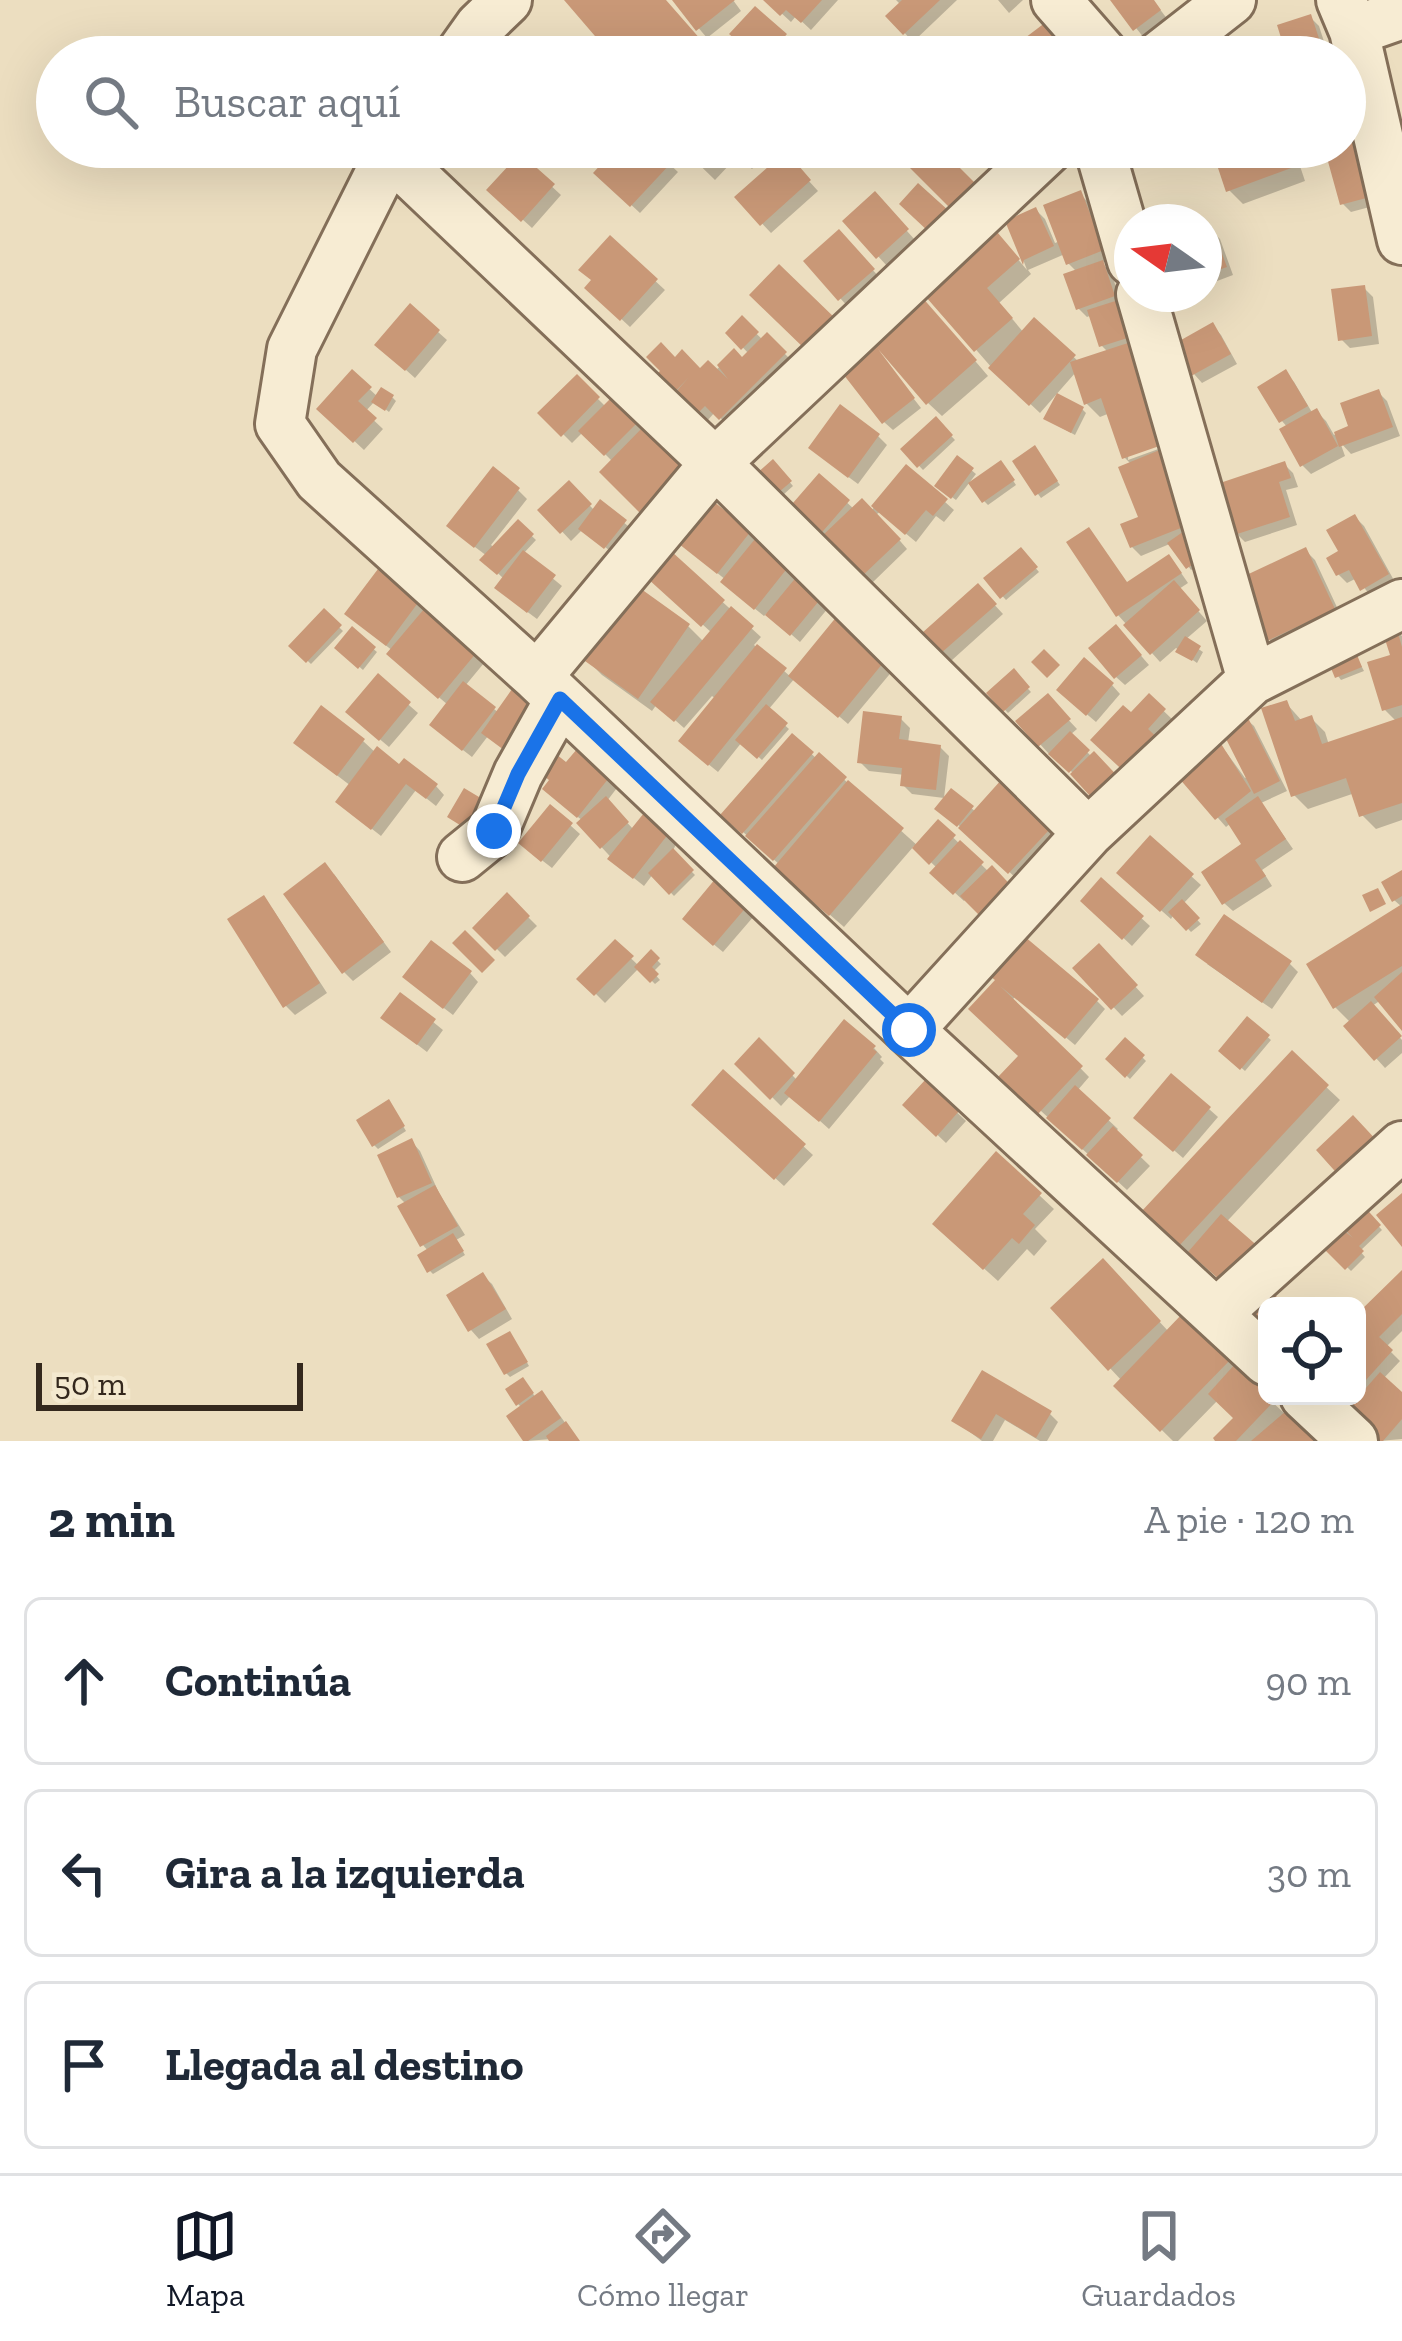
<!DOCTYPE html>
<html lang="es">
<head>
<meta charset="utf-8">
<style>
  :root { --surface:#fff; --page:#f6f6f7; --text:#1f2937; --muted:#747a83; --line:#e0e1e3; --accent:#111827 }
  body { margin:0; font-family:"Zilla Slab",serif; background:var(--page); color:var(--text) }
  .controls { position:absolute; right:36px; bottom:36px; display:grid; overflow:hidden; border-radius:18px; box-shadow:0 12px 48px #0002 }
  .controls button { width:108px; height:108px; display:grid; place-items:center; padding:0; border:0; border-bottom:3px solid var(--line); background:var(--surface); color:var(--text); font:60px sans-serif }
  .compass { position:absolute; left:1114px; top:204px; width:108px; height:108px; border-radius:50%; background:var(--surface); box-shadow:0 12px 48px #0002; rotate:284deg }
  .scale { position:absolute; left:36px; bottom:30px; width:267px; box-sizing:border-box; padding-left:12px; border:6px solid #34281d; border-top:0; font-size:33px; line-height:42px; white-space:nowrap; color:#34281d; -webkit-text-stroke:9px #f4e9cf; paint-order:stroke }
  .stop { position:absolute; width:36px; height:36px; margin:-27px; border:9px solid #1a73e8; border-radius:50%; background:#fff }
  .stop.end { background:#1a73e8; border-color:#fff; box-shadow:0 3px 12px #0008 }
  .list { margin:0; padding:0; list-style:none }
  h2 { display:flex; justify-content:space-between; align-items:center; height:156px; margin:0; padding:0 48px; font-size:51px }
  h2 small { font-size:39px; font-weight:400; color:var(--muted) }
  .list li { display:grid; grid-template-columns:78px 1fr auto; gap:36px; align-items:center; box-sizing:border-box; height:168px; margin:0 24px 24px; padding:0 24px; border:3px solid var(--line); border-radius:18px }
  .list b { display:block; font-size:45px; white-space:nowrap }
  .list em { font-size:39px; font-style:normal; color:var(--muted) }
  .icon { flex:none; width:66px; height:66px; fill:none; stroke:currentColor; stroke-width:2; stroke-linecap:round; stroke-linejoin:round }
  .map { position:relative; flex:none; width:1402px; height:1441px; overflow:hidden }
  .search { position:absolute; background:var(--surface); box-shadow:0 12px 48px #0002; left:36px; right:36px; top:36px; height:132px; display:flex; align-items:center; gap:30px; box-sizing:border-box; padding:0 42px; border-radius:66px; color:var(--muted); font-size:45px }
  .sheet { height:732px; background:var(--surface) }
  nav { display:flex; justify-content:space-around; align-items:center; box-sizing:border-box; height:168px; border-top:3px solid var(--line); background:var(--surface); font-size:33px; color:var(--muted) }
  nav a { display:grid; justify-items:center; gap:6px }
  nav .on { color:var(--accent) }
  .map>svg:first-child { display:block }
  .shadow { fill:#0003; fill-rule:evenodd }
  .building { fill:#c99877 }
  .lines { fill:none; stroke-linecap:round; stroke-linejoin:round }
  .minor-casing { stroke:#846f59; stroke-width:54 }
  .minor { stroke:#f7ecd3; stroke-width:48 }
  .route { stroke:#1a73e8; stroke-width:15 }
</style>
</head>
<body>
<div class="map">
<svg width="1402" height="1441" viewBox="0 0 1402 1441">
  <rect width="100%" height="100%" fill="#ecdec0"/>
  <path class="shadow" d="M675 0H733L741 11 707 38Z
    M767 0H838L811 30 796 16 791 22Z
    M896 0H957L913 42 889 16 901 5Z
    M998 0H1023L1009 13Z
    M1114 0H1153L1168 20 1144 38Z
    M756 10 794 45 783 57H758Z
    M1310 17 1319 26 1329 57H1291Z
    M1050 23 1064 42 1044 57H1036Z
    M1345 141 1392 201 1351 212 1342 203 1327 147H1345Z
    M588 147H609L598 157Z
    M621 147H651L678 172 640 213 597 173Z
    M681 147H772L752 169 734 152 729 157 733 161 715 180Z
    M896 147H934L912 162Z
    M951 147H996L970 168Z
    M1214 147H1314L1318 159 1300 166 1305 181 1243 204 1229 190Z
    M786 156 818 191 771 233 738 198Z
    M520 157 561 195 532 228 490 190Z
    M1080 194 1089 203 1111 259 1101 263 1111 272 1121 302 1136 309 1128 460 1175 443 1207 560 1191 570 1172 543 1141 556 1132 547 1142 519 1132 465 1124 457 1110 413 1100 417 1086 403 1076 372 1040 413 992 368 924 290 1005 244 1027 270 1009 222 1036 210 1045 219 1055 243 1060 241ZM1065 254 1068 263 1077 272 1078 308 1087 317 1092 315 1102 346 1108 352 1079 362 1035 321 1024 333 999 303 1031 274 1028 270Z
    M875 195 915 240 887 266 846 221Z
    M1211 230 1220 239 1233 275 1204 286V233Z
    M839 233 881 279 849 308 807 261Z
    M610 239 665 290 630 327 588 288Z
    M1364 288 1373 297 1379 344 1350 348 1341 339Z
    M410 307 447 340 415 378 387 353Z
    M935 314 988 376 942 416 928 403Z
    M742 320 763 340 767 336 794 363 729 427 715 412 700 429 655 380 675 361 700 372 715 371 734 353 742 361 749 354 729 333Z
    M1213 326 1221 335 1237 364 1202 383 1194 374Z
    M881 357 921 408 893 430 884 422Z
    M1285 373 1294 382 1313 414 1317 412 1326 421 1334 435 1352 428 1378 392 1387 401 1400 436 1351 454 1340 442 1345 456 1311 474 1303 466 1288 428 1282 421Z
    M353 374 378 397 393 398 396 401 389 412 375 401 365 412 383 429 364 450 320 409Z
    M577 378 606 407 616 398 695 477 613 462 583 432 572 443 542 413Z
    M1082 409 1086 413 1075 435 1051 422Z
    M936 420 955 440 923 470 904 450Z
    M878 436 887 445 858 484 820 456Z
    M1038 453 1060 485 1041 498 1038 494Z
    M958 459 976 474 956 500 941 489Z
    M773 463 793 486 773 504Z
    M1284 464 1293 473 1298 487 1286 490 1297 525 1245 542 1236 533Z
    M1004 467 1016 485 988 505 984 501Z
    M907 468 954 510 944 522 936 516 916 542 880 512 877 514 907 549 871 584 830 541 791 511 820 478 854 509 871 511Z
    M569 484 595 511 601 504 628 526 609 550 582 530 571 541 542 510Z
    M518 490 527 499 491 545 495 548 518 523 536 540 523 554 562 586 537 619 506 596 504 579 484 560 487 556 459 535Z
    M1355 517 1364 526 1396 584 1372 598 1357 578 1347 583 1339 575 1342 552Z
    M749 533 829 607 800 642 767 613 764 616 733 591 726 580 691 552Z
    M1021 551 1039 572 1006 600 987 579Z
    M1306 551 1315 560 1342 618 1278 648 1269 639Z
    M671 555 761 637 754 645 791 677 843 615 899 663 848 724 795 678 768 710 789 729 762 760 742 742 718 772 691 750 716 699 712 696 684 728 657 704 652 711 602 675 588 661 688 626 704 642 712 633 651 578Z
    M1177 567 1188 583 1179 589 1207 621 1185 640 1203 652 1197 663 1176 648 1160 662 1118 615 1128 585Z
    M381 569 489 657 465 686 499 713 488 736 472 757 441 733 448 705 399 663 393 651 357 623Z
    M978 587 1003 614 951 661 926 633Z
    M324 613 343 631 311 664 292 646Z
    M1395 629 1402 636V820L1376 829 1362 815 1355 793 1308 809 1294 795 1286 703 1302 721 1311 718 1325 732 1329 745 1397 722 1385 710 1394 657Z
    M352 631 377 652 363 670 338 648Z
    M1125 637 1149 665 1125 685 1116 677Z
    M1355 654 1364 671 1341 680 1338 676Z
    M1013 673 1031 692 1008 713 990 694Z
    M378 678 418 713 389 747 357 720Z
    M1112 685 1120 694 1096 722 1069 699Z
    M1149 697 1173 720 1155 739 1131 717Z
    M1048 698 1077 729 1070 735 1092 757 1074 774 1051 752 1049 754 1020 722Z
    M1245 718 1254 726 1287 791 1261 803 1293 849 1262 870 1272 886 1233 911 1224 903 1246 845 1231 823 1226 827 1182 777 1226 752 1245 778 1248 776Z
    M901 719 910 728 908 743 940 747 949 756 944 798 912 794 903 785 905 775 869 771 860 762Z
    M793 737 817 759 819 757 918 846 938 823 989 872 964 901 942 881 937 868 914 846 844 927 791 881 780 865 724 815Z
    M363 741 376 753 400 768 436 786 444 795 436 806 416 790 381 836 348 810 351 786 305 751Z
    M566 766 623 780 607 801 634 830 648 812 679 839 672 852 695 875 674 896 653 874 644 886 620 867 580 824 583 821 554 798Z
    M952 792 976 812 1069 827 1019 881 962 828 938 809Z
    M551 808 580 834 552 868 530 851Z
    M1150 839 1201 885 1183 904 1201 924 1191 932 1174 914 1171 919 1129 882Z
    M1402 873V1026L1381 1000 1372 1006 1402 1040V1053L1385 1068 1347 1026 1351 1023 1335 1007 1402 907 1394 900Z
    M334 874 391 952 353 981 344 972Z
    M1102 882 1150 926 1132 946 1084 901Z
    M507 896 537 926 505 957 476 928Z
    M746 907 754 916 723 952 694 928Z
    M272 908 327 993 295 1015 286 1006Z
    M615 943 639 966 651 954 661 964 653 972 660 980 655 984 639 968 605 1003 581 979Z
    M1099 947 1144 996 1122 1016 1076 968Z
    M1207 964H1290L1298 972 1272 1009Z
    M470 973 478 982 453 1015 415 986Z
    M999 981 1097 1001 1105 1009 1075 1045 1016 996 1013 999 1089 1077 1077 1091 1118 1129 1115 1132 1150 1166 1127 1190 1003 1076 1022 1056 972 1009Z
    M401 996 443 1030 427 1052 393 1026Z
    M1248 1020 1271 1040 1245 1071 1222 1050Z
    M1126 1041 1146 1061 1130 1079 1109 1059Z
    M759 1042 798 1081 874 1048 882 1057 880 1059 884 1063 829 1129 791 1095 781 1106 738 1063Z
    M1292 1055 1340 1100 1192 1259 1144 1213Z
    M723 1073 813 1155 784 1186 695 1105Z
    M926 1083 966 1121 946 1143 906 1105Z
    M392 1107 406 1131 378 1149 374 1145Z
    M1209 1109 1218 1117 1183 1158 1146 1126Z
    M412 1142 420 1151 439 1193 465 1235 456 1240 465 1255 433 1274 430 1271 429 1252 423 1245 406 1204 399 1197Z
    M996 1155 1054 1209 1035 1229 1047 1241 1034 1256 1027 1249 998 1281 949 1237Z
    M1360 1206 1382 1230 1360 1251 1365 1257 1351 1271 1328 1248 1347 1228Z
    M1402 1274V1331L1386 1347 1400 1361 1383 1379 1402 1396V1439L1379 1441 1348 1413 1335 1396H1357V1337Z
    M483 1276 492 1284 512 1319 479 1339 471 1330Z
    M1117 1276 1169 1332 1183 1317 1286 1415 1322 1441H1220L1217 1438 1237 1418 1218 1400 1178 1441H1173L1117 1386 1122 1381 1054 1308Z
    M513 1338 529 1366 510 1377 506 1373Z
    M983 1374 1050 1414 1058 1422 1047 1441H1040L1005 1420 993 1441H982L955 1421Z
    M526 1384 536 1398 542 1394 551 1403 578 1441H553L552 1439 526 1441 510 1417 522 1408 518 1404Z"/>
  <path class="building" d="M564 0H666L709 49 699 57H613Z
    M672 0H735L696 31Z
    M763 0H822L801 23 786 10 780 16Z
    M902 0H940L903 35 885 16Z
    M1110 0H1154L1161 10 1133 31Z
    M755 6 787 34 767 57H755L729 34Z
    M1311 14 1325 57H1287L1277 25Z
    M1050 19 1063 37 1037 57H1032L1021 41Z
    M1013 42 1027 57H996Z
    M1259 42 1264 57H1218V56Z
    M1369 131 1385 193 1340 205 1324 147H1345V138Z
    M617 147H656L672 162 630 207 593 173Z
    M677 147H720L700 168Z
    M725 147H756L741 163Z
    M923 147H939L977 185 952 210 906 164Z
    M1211 147H1300V148L1288 152 1294 167 1226 192Z
    M786 151 811 180 760 226 734 197Z
    M520 153 555 184 521 222 486 190Z
    M918 183 949 211 929 232 899 204Z
    M1081 190 1104 250 1066 265 1043 205Z
    M875 191 909 229 876 259 842 221Z
    M1036 207 1054 246 1024 260 1023 265 1005 221Z
    M992 226 1020 259 987 288 1013 318 974 352 919 289Z
    M1212 227 1227 267 1204 275V230Z
    M839 229 875 269 838 301 803 261Z
    M610 235 658 279 620 321 584 288 591 280 578 270Z
    M1103 260 1115 296 1076 310 1063 274Z
    M779 264 837 320 807 351 749 295Z
    M1365 285 1372 336 1338 341 1331 289Z
    M921 296 977 360 926 405 878 349 915 398 882 424 840 370Z
    M1128 297 1140 334 1099 347 1087 310Z
    M410 303 440 330 405 371 374 345Z
    M742 315 759 332 741 350 725 333Z
    M1034 317 1076 355 1029 406 988 368Z
    M1213 322 1231 354 1191 376 1174 344Z
    M767 332 787 352 719 420 705 406 689 422 668 401 689 377 668 399 650 380 660 371 646 357 661 342 675 357 682 349 700 368 708 360 728 379 717 365 734 348 742 357Z
    M1134 341 1168 443 1122 459 1101 398 1084 405 1070 362Z
    M352 369 372 387 358 401 377 418 353 443 316 409Z
    M1286 369 1308 406 1279 423 1257 387Z
    M577 374 600 397 561 437 537 413Z
    M381 387 394 395 385 411 371 402Z
    M1379 389 1393 427 1339 447 1334 432 1348 426 1340 403Z
    M616 393 641 419 604 456 578 431Z
    M1057 393 1084 407 1071 433 1043 419Z
    M840 404 880 434 848 478 808 448Z
    M1317 408 1338 446 1300 467 1279 429Z
    M936 416 953 435 917 468 900 449Z
    M646 424 689 466 642 515 599 472Z
    M1035 445 1058 481 1035 496 1012 461Z
    M1167 447 1196 522 1130 548 1120 524 1138 517 1118 467Z
    M957 455 974 468 951 499 934 486Z
    M773 459 792 481 767 502 749 480Z
    M1001 460 1015 480 982 503 968 483Z
    M1285 461 1291 478 1279 482 1290 517 1234 535 1217 484Z
    M906 464 948 499 933 516 926 510 905 535 871 506Z
    M493 466 520 488 474 548 446 526Z
    M819 473 850 500 817 538 786 511Z
    M569 480 592 504 560 534 537 510Z
    M862 498 901 539 860 578 821 537Z
    M600 499 627 520 604 549 578 529Z
    M713 501 751 531 717 574 679 544Z
    M1355 514 1389 574 1360 591 1349 570 1336 576 1326 558 1338 551 1326 530Z
    M518 519 534 534 497 575 479 560Z
    M1089 527 1127 582 1169 554 1182 573 1116 617 1066 542Z
    M1187 529 1205 556 1186 569 1167 543Z
    M755 539 789 566 754 610 720 582Z
    M1021 547 1038 567 1000 599 983 578Z
    M1306 547 1335 609 1267 641 1238 579Z
    M523 550 556 575 527 613 494 588Z
    M671 551 725 600 701 627 647 578Z
    M381 565 423 596 386 646 344 614Z
    M798 575 823 596 790 636 765 615Z
    M1174 580 1200 610 1150 655 1123 625Z
    M978 583 997 604 940 654 922 633Z
    M637 586 690 624 638 699 585 661Z
    M430 602 482 646 438 699 386 654Z
    M731 606 754 626 674 722 650 702Z
    M324 608 342 625 306 663 288 646Z
    M842 610 892 652 838 718 788 676Z
    M1116 624 1142 655 1114 679 1088 648Z
    M352 626 376 647 358 669 334 648Z
    M1396 626 1402 647V705L1382 711 1367 662 1390 655 1382 630Z
    M1185 636 1201 646 1192 661 1175 652Z
    M757 644 787 668 708 766 678 741Z
    M1044 649 1060 665 1047 678 1031 662Z
    M1355 650 1362 667 1335 678 1328 661Z
    M1084 657 1114 683 1086 716 1056 690Z
    M1014 668 1030 687 1003 712 986 693Z
    M378 673 411 702 379 741 345 712Z
    M463 681 496 707 462 751 429 725Z
    M517 682 549 706 512 756 481 733Z
    M1048 693 1071 719 1038 747 1015 721Z
    M1149 693 1166 709 1148 729 1163 743 1131 778 1090 740 1123 705 1131 712Z
    M1287 700 1295 721 1312 715 1322 744 1402 717V803L1359 817 1346 778 1291 797 1261 708Z
    M766 704 788 723 757 759 735 740Z
    M321 705 365 739 337 776 293 743Z
    M863 711 902 716 899 739 941 745 936 790 900 786 902 768 857 763Z
    M1246 714 1280 781 1254 794 1220 727Z
    M1070 731 1090 750 1069 773 1048 754Z
    M792 733 814 752 742 834 720 815Z
    M1218 739 1251 791 1215 820 1178 777Z
    M583 742 616 769 577 818 542 789 549 780 535 769 551 750 566 762Z
    M377 746 399 764 404 758 438 784 426 799 406 784 371 830 335 802Z
    M1094 751 1125 784 1100 807 1070 774Z
    M819 752 847 777 773 861 745 836Z
    M1011 769 1062 816 1008 874 958 828Z
    M848 780 904 828 829 916 773 868Z
    M464 788 494 806 476 835 447 817Z
    M951 788 974 806 957 827 934 809Z
    M606 796 629 822 600 849 576 823Z
    M1258 796 1286 839 1255 860 1266 876 1222 905 1201 872 1241 844 1225 819Z
    M550 804 573 823 541 862 518 843Z
    M648 808 673 828 633 879 607 859Z
    M938 819 956 835 929 865 912 848Z
    M1150 835 1194 874 1160 912 1116 873Z
    M960 840 984 862 953 895 929 873Z
    M673 848 694 870 669 895 648 873Z
    M325 862 384 942 342 974 283 894Z
    M992 865 1017 892 986 922 960 896Z
    M1402 870V896L1392 902 1381 882Z
    M1101 877 1144 916 1122 940 1080 901Z
    M716 878 748 905 713 946 682 919Z
    M1378 888 1386 904 1370 912 1362 895Z
    M507 892 530 916 495 951 472 928Z
    M264 895 320 983 283 1008 227 919Z
    M1182 899 1200 918 1186 931 1168 912Z
    M1402 904V966L1333 1009 1306 964Z
    M1224 914 1292 961 1262 1003 1195 955Z
    M465 930 495 960 482 973 452 943Z
    M1024 936 1099 999 1065 1039 1000 986 1083 1066 1038 1114 998 1077 1018 1056 968 1009 995 980 991 977Z
    M615 939 634 956 594 996 576 979Z
    M431 940 472 971 443 1009 402 977Z
    M1099 943 1138 985 1111 1010 1072 968Z
    M651 949 660 958 652 967 659 974 650 983 634 967Z
    M1402 972V1031L1374 997Z
    M400 992 436 1019 417 1045 380 1018Z
    M1371 1001 1402 1036 1374 1061 1343 1026Z
    M1247 1016 1270 1035 1240 1070 1218 1051Z
    M844 1019 876 1046 873 1049 877 1052 819 1122 784 1093Z
    M759 1037 795 1073 770 1100 734 1064Z
    M1125 1037 1145 1055 1125 1078 1105 1059Z
    M1292 1050 1329 1085 1177 1248 1140 1213Z
    M723 1069 806 1144 774 1180 691 1105Z
    M1171 1073 1211 1107 1173 1152 1133 1118Z
    M926 1079 960 1110 936 1137 902 1105Z
    M1075 1085 1111 1118 1082 1150 1046 1118Z
    M389 1099 405 1126 372 1147 356 1120Z
    M1353 1115 1380 1144 1342 1179 1316 1150Z
    M1113 1126 1143 1155 1117 1183 1086 1155Z
    M412 1138 432 1183 397 1198 377 1155Z
    M996 1151 1042 1193 1023 1214 1035 1225 1019 1244 1012 1238 983 1270 932 1224Z
    M435 1185 458 1226 420 1247 397 1206Z
    M1402 1193V1247L1376 1215Z
    M1360 1202 1381 1225 1359 1246 1364 1251 1345 1270 1323 1248 1342 1229 1353 1238 1338 1222Z
    M1221 1214 1261 1249 1228 1287 1188 1252Z
    M453 1233 464 1251 427 1273 417 1255Z
    M1103 1258 1161 1321 1108 1371 1050 1308Z
    M1402 1270V1314L1379 1337 1393 1350 1357 1390V1333L1366 1323 1357 1314Z
    M483 1272 506 1309 468 1332 446 1295Z
    M1271 1291 1286 1306H1267V1338L1246 1316Z
    M1183 1313 1231 1359 1160 1432 1113 1386Z
    M510 1331 528 1362 504 1375 486 1344Z
    M1236 1363 1267 1393V1396L1275 1400 1236 1441H1215L1213 1438 1233 1418 1208 1394Z
    M982 1370 1052 1411 1036 1438 996 1414 981 1439 951 1421Z
    M1380 1372 1402 1392V1419L1383 1441H1376L1344 1413Z
    M523 1377 534 1393 516 1406 505 1389Z
    M542 1390 561 1418 528 1441H523L506 1416Z
    M1293 1405 1324 1441H1251Z
    M566 1421 580 1441H549L546 1436Z"/>
  <g class="lines">
    <defs>
      <path id="minor" d="M1056 0 1106 57
        M1341 0 1354 31 1402 240
        M1354 31 1402 14
        M458 57 480 26 507 0
        M1158 57 1231 0
        M393 147 292 349 280 424 319 480 537 677 909 1030 1267 1361
        M1099 147 1132 261
        M389 153 715 463 1088 833
        M1141 294 1252 680
        M537 677 715 463 1050 147
        M462 857 494 831 518 774 560 699
        M909 1030 1088 833 1252 680 1402 604
        M1216 1314 1402 1146
        M1305 1396 1353 1441"/>
    </defs>
    <use href="#minor" class="minor-casing"/>
    <use href="#minor" class="minor"/>
  </g>
  <g class="lines">
    <path class="route" d="M494 831 518 774 560 699 909 1030"/>
  </g>
</svg>
<div class="controls">
<button><svg class="icon" aria-label="locate" viewBox="0 0 24 24"><circle cx="12" cy="12" r="6"/><path d="M12 2v4M12 18v4M2 12h4M18 12h4"/></svg></button>
</div>
<svg class="compass" viewBox="-18 -18 36 36"><path d="M0-13l5 13h-10z" fill="#e53935"/><path d="M0 13l5-13h-10z" fill="#747a83"/></svg>
<div class="scale">50 m</div>
<div class="stop" style="left:909px;top:1030px"></div>
<div class="stop end" style="left:494px;top:831px"></div>
<div class="search"><svg class="icon" aria-label="search" viewBox="0 0 24 24"><circle cx="10" cy="10" r="6"/><path d="M15 15l6 6"/></svg>Buscar aquí</div>
</div>
<section class="sheet">
<h2>2 min<small>A pie · 120 m</small></h2>
<ul class="list">
<li><svg class="icon" aria-label="ahead" viewBox="0 0 24 24"><path d="M12 20V5M6 11l6-6 6 6"/></svg><div><b>Continúa</b></div><em>90 m</em></li>
<li><svg class="icon" aria-label="left" viewBox="0 0 24 24"><path d="M17 20v-9H6M10 6l-5 5 5 5"/></svg><div><b>Gira a la izquierda</b></div><em>30 m</em></li>
<li><svg class="icon" aria-label="arrive" viewBox="0 0 24 24"><path d="M6 21V4h12l-3 4 3 4H6"/></svg><div><b>Llegada al destino</b></div></li>
</ul>
</section>
<nav>
<a class="on"><svg class="icon" aria-label="map" viewBox="0 0 24 24"><path d="M3 6l6-2 6 2 6-2v14l-6 2-6-2-6 2zM9 4v14M15 6v14"/></svg>Mapa</a>
<a><svg class="icon" aria-label="directions" viewBox="0 0 24 24"><path d="M12 3l9 9-9 9-9-9zM9 14v-3h6M13 9l2 2-2 2"/></svg>Cómo llegar</a>
<a><svg class="icon" aria-label="saved" viewBox="0 0 24 24"><path d="M7 4h10v16l-5-4-5 4z"/></svg>Guardados</a>
</nav>
</body>
</html>
